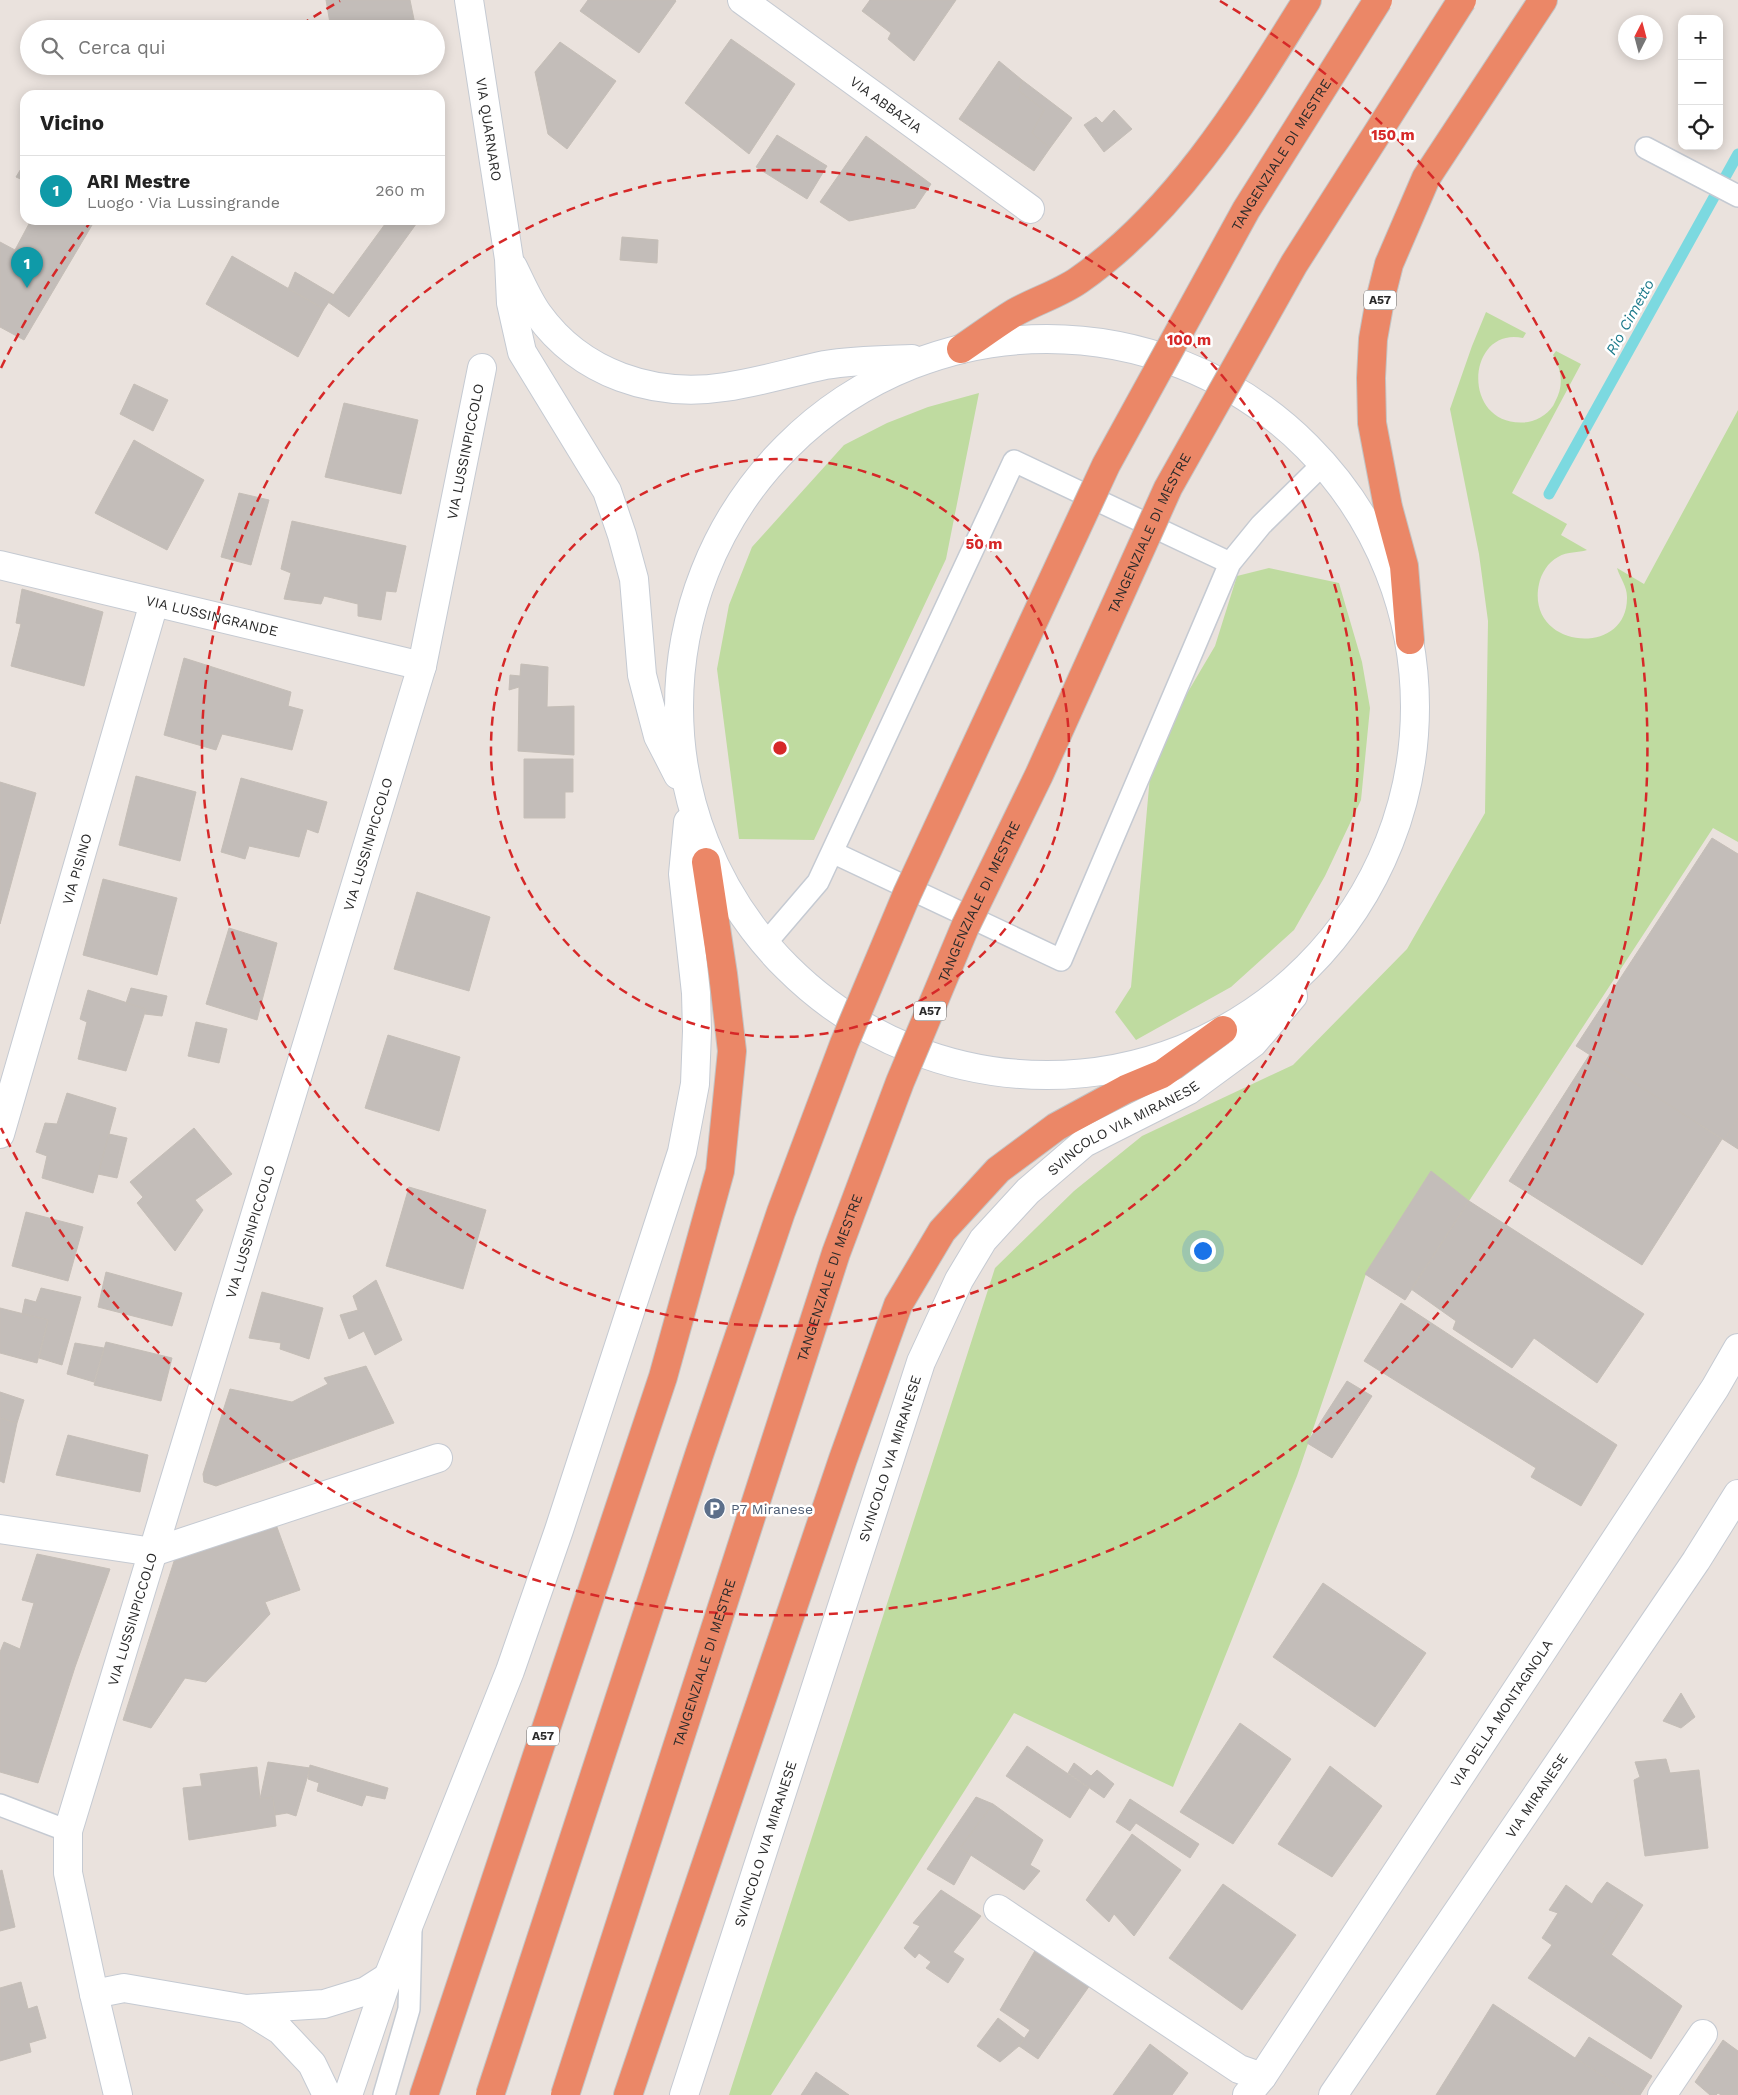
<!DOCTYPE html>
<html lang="it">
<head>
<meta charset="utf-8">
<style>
  :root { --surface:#fff; --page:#f2f2f2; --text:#222; --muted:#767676; --line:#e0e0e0; --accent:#1a73e8 }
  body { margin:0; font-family:"Work Sans",sans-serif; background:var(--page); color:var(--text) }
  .controls { position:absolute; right:15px; top:15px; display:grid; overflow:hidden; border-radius:10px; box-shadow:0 2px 12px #0003 }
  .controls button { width:45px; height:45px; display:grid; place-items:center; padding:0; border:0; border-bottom:1px solid var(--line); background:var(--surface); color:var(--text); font:25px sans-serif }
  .compass { position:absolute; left:1618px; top:15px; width:45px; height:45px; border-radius:50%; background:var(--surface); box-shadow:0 2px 12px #0003; rotate:6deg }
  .you { position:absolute; left:1202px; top:1250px; width:18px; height:18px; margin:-12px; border:4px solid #fff; border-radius:50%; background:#1a73e8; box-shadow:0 0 0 8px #1a73e833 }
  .badge { display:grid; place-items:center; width:32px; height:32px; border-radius:50%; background:var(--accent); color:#fff; font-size:16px; font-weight:700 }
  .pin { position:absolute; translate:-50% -41px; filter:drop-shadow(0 1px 2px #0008) }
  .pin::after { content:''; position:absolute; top:26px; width:18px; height:15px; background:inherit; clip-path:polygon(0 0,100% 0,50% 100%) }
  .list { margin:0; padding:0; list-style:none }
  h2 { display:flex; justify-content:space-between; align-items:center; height:65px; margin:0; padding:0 20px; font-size:21px }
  h2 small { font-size:16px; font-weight:400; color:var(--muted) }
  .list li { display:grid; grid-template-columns:32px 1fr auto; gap:15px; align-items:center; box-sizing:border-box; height:70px; padding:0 20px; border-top:1px solid var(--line) }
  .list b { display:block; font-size:19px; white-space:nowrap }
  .list p { margin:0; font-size:16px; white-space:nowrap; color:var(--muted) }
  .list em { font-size:16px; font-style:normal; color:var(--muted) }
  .icon { flex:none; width:28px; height:28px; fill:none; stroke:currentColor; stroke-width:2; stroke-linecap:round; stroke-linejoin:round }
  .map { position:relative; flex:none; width:1738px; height:2095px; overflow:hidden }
  .search { position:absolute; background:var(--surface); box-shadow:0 2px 12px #0003; left:20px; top:20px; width:425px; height:55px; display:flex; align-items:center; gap:12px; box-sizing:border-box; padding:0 18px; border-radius:28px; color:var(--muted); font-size:19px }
  .panel { position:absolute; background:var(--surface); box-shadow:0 2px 12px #0003; left:20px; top:90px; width:425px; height:135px; border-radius:15px }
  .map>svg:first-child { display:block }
  .green { fill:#bfdba0 }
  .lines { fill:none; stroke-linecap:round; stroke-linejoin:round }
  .stream { stroke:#7cd9e0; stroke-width:11 }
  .building { fill:#c3bdb9; stroke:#c5beb7 }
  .service-casing { stroke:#c5cad2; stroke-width:24 }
  .minor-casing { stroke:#c5cad2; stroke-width:30 }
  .tertiary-casing { stroke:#c5cad2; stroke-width:30 }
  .motorway-casing { stroke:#c3c3c3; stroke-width:30 }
  .service { stroke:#fff; stroke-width:21 }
  .minor { stroke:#fff; stroke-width:28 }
  .tertiary { stroke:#fff; stroke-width:28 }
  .motorway { stroke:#eb8767; stroke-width:28 }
  .motorway-bridge-casing { stroke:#c3c3c3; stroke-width:30; stroke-linecap:butt }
  .motorway-bridge { stroke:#eb8767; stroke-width:28 }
  .ring { fill:none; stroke:#d62828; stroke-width:2.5; stroke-dasharray:9 6 }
  .labels { text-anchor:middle; stroke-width:5; stroke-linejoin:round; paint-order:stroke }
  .shield { fill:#fff; stroke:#6a6a6a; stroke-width:1 }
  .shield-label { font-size:12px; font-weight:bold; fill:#2a2a2a }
  .street-label { font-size:14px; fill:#2a2a2a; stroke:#fff }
  .service-label { font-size:14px; fill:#4e5e75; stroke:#fff; text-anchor:start }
  .water-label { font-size:15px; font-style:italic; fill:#1d7a8b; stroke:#fff }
  .centre { fill:#d62828; stroke:#fff; stroke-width:2.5 }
  .ring-label { font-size:15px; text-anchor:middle; font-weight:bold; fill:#d62828; stroke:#fff; stroke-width:5; stroke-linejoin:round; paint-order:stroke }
</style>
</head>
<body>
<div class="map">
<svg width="1738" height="2095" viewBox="0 0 1738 2095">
  <rect width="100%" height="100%" fill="#eae2dd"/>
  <path class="green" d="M1486 312 1526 333 1523 338C1465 326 1460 430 1528 422 1539 420 1551 412 1555 402 1564 385 1562 371 1553 355L1556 351 1581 364 1512 493 1567 524 1561 535 1587 550C1578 553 1568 551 1558 557 1548 562 1541 574 1539 584 1525 649 1628 659 1627 597 1627 586 1620 578 1617 568L1644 584 1738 410V842L1713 828 1469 1201 1431 1172 1366 1274 1297 1476 1173 1787 1014 1713 771 2095H729L995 1268 1074 1191 1142 1136 1293 1065 1407 949 1485 813 1488 621 1479 554 1450 409 1472 346Z
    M979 393 946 559 814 840 739 839 717 669 729 605 752 547 844 445 887 423 928 407Z
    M1269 568 1339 583 1362 662 1370 708 1361 800 1325 876 1294 930 1231 987 1136 1040 1115 1012 1131 987 1150 776 1169 724 1215 646 1237 576Z"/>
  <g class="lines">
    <path class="stream" d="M1549 494 1738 154"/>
  </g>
  <path class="building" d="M326 0H410L416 29H331Z
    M588 0H675L676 1 639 53 580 11Z
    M870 0H956L914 61 888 39 891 33 862 11Z
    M731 39 795 84 749 154 685 103Z
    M560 42 616 81 567 149 548 134 535 72Z
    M999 61 1022 80 1019 91 1044 110 1032 133 1050 148 1034 171 959 119Z
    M1022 80 1072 118 1050 148 1032 133 1044 110 1019 91Z
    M1114 110 1132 129 1104 152 1084 125 1096 117 1102 123Z
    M777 135 827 166 807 199 756 167Z
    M866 136 931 184 915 208 849 221 820 202Z
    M25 162V181L16 177Z
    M31 220H95L24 340 0 327V242L15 250Z
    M388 220H419L349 317 328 302Z
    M622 237 658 240 657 263 620 260Z
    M232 256 324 309 298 357 206 304Z
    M295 272 334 295 324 309 288 289Z
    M134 384 168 400 153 431 120 414Z
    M344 403 418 420 401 494 325 477Z
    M134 440 204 480 167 550 95 513Z
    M239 493 269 500 251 565 221 557Z
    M292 521 406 546 396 592 386 591 381 620 358 616V604L324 596 321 604 284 599 291 573 281 569Z
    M22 589 103 612 84 686 11 666 21 624 16 623Z
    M184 658 291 692 288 706 303 710 292 750 222 734 216 750 164 735Z
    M521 664 548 667 547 707 574 706V755L518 751 519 687 509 690 510 675 520 676Z
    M524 759H573V792H565V818H524Z
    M136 776 196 792 180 861 119 845Z
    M241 778 327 802 318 833 307 829 299 857 249 846 245 859 221 852Z
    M0 782 36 793 0 924Z
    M1712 838 1738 854V1118L1724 1140 1576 1046Z
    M103 879 177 898 157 975 83 955Z
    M417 892 490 917 469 991 394 969Z
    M229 928 277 943 257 1020 206 1004Z
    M131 988 167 996 162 1016 145 1014 146 1009 126 1003Z
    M88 990 146 1009 126 1071 78 1059 87 1022 80 1019Z
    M196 1022 227 1029 219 1063 188 1056Z
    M388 1035 460 1057 439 1131 365 1108Z
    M1590 1054 1722 1139 1642 1265 1509 1181Z
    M67 1093 116 1108 93 1193 42 1178 47 1156 36 1152 45 1123 57 1124Z
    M1738 1118V1149L1724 1140Z
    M194 1128 232 1174 195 1200 203 1210 175 1251 137 1203 143 1197 130 1182Z
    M109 1134 127 1138 117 1178 98 1174Z
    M1431 1171 1469 1201 1405 1300 1365 1274Z
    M409 1187 486 1210 463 1289 386 1266Z
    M1469 1201 1644 1314 1597 1383 1534 1338 1512 1368 1453 1329 1456 1321 1411 1289Z
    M26 1212 83 1227 68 1281 12 1266Z
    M106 1272 182 1293 172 1326 98 1307Z
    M376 1280 402 1340 375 1355 364 1331 349 1339 340 1315 358 1310 353 1296Z
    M41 1288 81 1297 62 1365 39 1358 48 1320 22 1314 25 1299 36 1302Z
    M262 1292 323 1308 309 1359 280 1349 281 1343 249 1338Z
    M1401 1303 1617 1445 1581 1506 1531 1477 1536 1468 1364 1361Z
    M0 1308 48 1320 37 1363 0 1353Z
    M106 1342 172 1358 161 1401 94 1385Z
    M75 1343 104 1348 94 1382 67 1374Z
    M366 1366 394 1423 216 1486 204 1482 203 1474 230 1389 292 1402 328 1384 324 1378Z
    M1347 1381 1372 1396 1332 1458 1307 1443Z
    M0 1392 24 1400 17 1423 0 1418Z
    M0 1418 17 1423 4 1483 0 1481Z
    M68 1435 148 1455 140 1492 56 1475Z
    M274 1519 300 1590 265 1602 270 1614 206 1682 185 1678 151 1728 123 1720 177 1552Z
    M37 1554 110 1569 75 1667 38 1783 0 1772V1652L4 1642 20 1649 34 1603 22 1600Z
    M1323 1583 1426 1653 1375 1727 1273 1657Z
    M1681 1693 1695 1717 1681 1728 1663 1721Z
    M1240 1723 1291 1759 1233 1844 1180 1812Z
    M1027 1746 1089 1788 1070 1818 1006 1776Z
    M1666 1759 1670 1773 1699 1770 1708 1848 1645 1856 1634 1780 1640 1777 1635 1762Z
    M268 1762 310 1768 296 1816 287 1813 275 1815 273 1797 260 1799Z
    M1074 1763 1091 1776 1097 1770 1114 1784 1104 1798 1068 1773Z
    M310 1765 388 1788 385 1799 366 1795 362 1806 317 1791 319 1783 308 1779Z
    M1330 1766 1382 1806 1332 1877 1278 1844Z
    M257 1767 260 1799 273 1797 276 1826 189 1840 183 1788 202 1786 200 1774Z
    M976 1797 993 1804 960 1848 971 1855 954 1885 927 1869Z
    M1130 1799 1199 1844 1190 1858 1136 1823 1130 1831 1116 1822Z
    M993 1804 1043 1840 1030 1865 1040 1871 1024 1890 960 1848Z
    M1132 1834 1181 1870 1134 1936 1114 1914 1109 1922 1086 1900Z
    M2 1870 15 1927 0 1931V1871Z
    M1607 1882 1643 1905 1611 1955 1602 1948 1605 1945 1600 1942 1619 1912 1597 1895Z
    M1223 1884 1296 1935 1242 2010 1169 1958Z
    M1566 1885 1592 1904 1597 1895 1619 1912 1600 1942 1605 1945 1602 1948 1682 2006 1651 2059 1528 1978 1552 1945 1542 1938 1558 1913 1549 1910Z
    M941 1890 981 1916 953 1952 964 1959 948 1983 926 1968 931 1962 919 1953 915 1958 904 1948 920 1926 913 1923Z
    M1036 1949 1090 1985 1038 2059 1019 2046 1030 2030 1000 2010Z
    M21 1982 28 2009 37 2006 46 2038 29 2043 31 2052 0 2061V1988Z
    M1493 2004 1575 2058 1633 2095H1436Z
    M998 2018 1024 2038 1019 2046 1000 2062 977 2046Z
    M1589 2037 1652 2076 1640 2095H1633L1575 2058Z
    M1723 2040 1738 2051V2095H1721L1718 2093 1716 2095H1710L1695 2082Z
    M1150 2044 1188 2073 1172 2095H1113Z
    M816 2072 849 2095H801Z"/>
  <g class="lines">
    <defs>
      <path id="service" d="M1646 148 1738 196
        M832 852 1014 461 1230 563
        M765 944 818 882 832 852 1061 960 1230 563 1261 525 1324 463
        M0 1805 68 1831
        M384 2095 409 2009 411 1930"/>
      <g id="minor">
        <path id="s1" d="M742 0 1030 209"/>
        <path id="s2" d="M0 565 422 666"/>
        <path id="s3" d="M0 1134 154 603"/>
        <path d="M0 1529 153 1552 438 1458"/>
        <path d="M998 1909 1239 2069 1262 2077"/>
        <path d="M94 1994 124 1988 246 2009 324 2004 366 1991 388 1977"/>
        <path d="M246 2009 280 2030 312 2064 327 2095"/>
        <path id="s4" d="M118 2095 94 1994 68 1873V1831L422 666 482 368"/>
        <path d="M1662 2095 1703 2034"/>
      </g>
      <g id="tertiary">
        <path id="s5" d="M469 0 509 259 511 303 522 352 607 491 622 535 634 579 642 675 658 736 678 775"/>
        <path d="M513 267C521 283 528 300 538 314 581 374 654 398 725 387 759 382 792 372 825 365 854 360 883 360 912 359"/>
        <circle cx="1047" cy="707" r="368"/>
        <path d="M348 2095 388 1977 510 1671 559 1530 682 1152 695 1084 697 1031 696 993 683 874 688 822"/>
        <path id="s6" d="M684 2095 921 1362 959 1280 983 1240 1028 1191 1084 1143 1189 1090 1253 1043 1293 996"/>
        <path id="s7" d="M1247 2095 1262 2077 1637 1507 1715 1388 1738 1348"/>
        <path id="s8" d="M1333 2095 1696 1561 1738 1494"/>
      </g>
      <path id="motorway" d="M961 349C979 337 996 324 1014 313 1035 301 1059 294 1079 280 1178 211 1244 101 1307 0
        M1410 640 1404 566 1388 507 1372 423 1371 378 1373 339 1380 300 1389 264 1426 178 1543 0
        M424 2095 663 1377 720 1171 732 1051 723 974 706 862
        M628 2095 843 1459 898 1305 942 1231 998 1170 1056 1127 1126 1089 1162 1074 1223 1030"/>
    </defs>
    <use href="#service" class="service-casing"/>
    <use href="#minor" class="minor-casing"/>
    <use href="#tertiary" class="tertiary-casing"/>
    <use href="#motorway" class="motorway-casing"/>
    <use href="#service" class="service"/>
    <use href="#minor" class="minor"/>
    <use href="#tertiary" class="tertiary"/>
    <use href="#motorway" class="motorway"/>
    <defs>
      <g id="motorway-bridge">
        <path id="s9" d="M490 2095 699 1455 781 1212 844 1044 907 894 1106 465 1246 210 1378 0"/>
        <path id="s10" d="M565 2095 836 1253 900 1082 965 927 1039 775 1168 488 1294 264 1462 0"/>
      </g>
    </defs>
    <use href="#motorway-bridge" class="motorway-bridge-casing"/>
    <use href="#motorway-bridge" class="motorway-bridge"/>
  </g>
  <g class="ring">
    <circle cx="780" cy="748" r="289"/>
    <circle cx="780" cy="748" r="578"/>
    <path d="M1 368A867 867 0 0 1 92 220M301 25A867 867 0 0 1 340 1M1220 1A867 867 0 1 1 1 1128"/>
  </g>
  <defs>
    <symbol id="parking-disc" viewBox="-11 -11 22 22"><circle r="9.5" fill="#5c6f8a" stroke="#fff"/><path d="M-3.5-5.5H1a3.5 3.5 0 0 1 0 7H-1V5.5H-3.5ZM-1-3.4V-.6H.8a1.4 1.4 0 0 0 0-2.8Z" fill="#fff"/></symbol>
  </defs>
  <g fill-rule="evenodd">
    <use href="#parking-disc" x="702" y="1496" width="25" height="25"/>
  </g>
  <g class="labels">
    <g class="shield">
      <rect x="1364" y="290.5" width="32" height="19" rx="4"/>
      <rect x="914" y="1001.5" width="32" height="19" rx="4"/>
      <rect x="527" y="1726.5" width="32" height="19" rx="4"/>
    </g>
    <g class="shield-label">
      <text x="1380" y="304">A57</text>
      <text x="930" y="1015">A57</text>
      <text x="543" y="1740">A57</text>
    </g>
    <g class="street-label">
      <text dy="5" stroke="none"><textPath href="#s1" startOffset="178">VIA ABBAZIA</textPath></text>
      <text dy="5" stroke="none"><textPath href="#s5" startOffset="131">VIA QUARNARO</textPath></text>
      <text dy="5" stroke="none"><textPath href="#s9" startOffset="2101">TANGENZIALE DI MESTRE</textPath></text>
      <text dy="5" stroke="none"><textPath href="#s4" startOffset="1706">VIA LUSSINPICCOLO</textPath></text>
      <text dy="5" stroke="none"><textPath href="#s10" startOffset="1670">TANGENZIALE DI MESTRE</textPath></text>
      <text dy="5" stroke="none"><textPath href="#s2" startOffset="218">VIA LUSSINGRANDE</textPath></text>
      <text dy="5" stroke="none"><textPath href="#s4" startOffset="1301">VIA LUSSINPICCOLO</textPath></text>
      <text dy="5" stroke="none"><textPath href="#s3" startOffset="276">VIA PISINO</textPath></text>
      <text dy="5" stroke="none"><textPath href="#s10" startOffset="1264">TANGENZIALE DI MESTRE</textPath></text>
      <text dy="5" stroke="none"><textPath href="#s6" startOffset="1089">SVINCOLO VIA MIRANESE</textPath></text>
      <text dy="5" stroke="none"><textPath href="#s4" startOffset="896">VIA LUSSINPICCOLO</textPath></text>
      <text dy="5" stroke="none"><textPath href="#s10" startOffset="859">TANGENZIALE DI MESTRE</textPath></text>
      <text dy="5" stroke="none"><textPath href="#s6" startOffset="669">SVINCOLO VIA MIRANESE</textPath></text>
      <text dy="5" stroke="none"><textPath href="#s4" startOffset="491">VIA LUSSINPICCOLO</textPath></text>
      <text dy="5" stroke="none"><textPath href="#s10" startOffset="454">TANGENZIALE DI MESTRE</textPath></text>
      <text dy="5" stroke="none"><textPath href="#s7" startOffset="459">VIA DELLA MONTAGNOLA</textPath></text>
      <text dy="5" stroke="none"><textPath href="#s8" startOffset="362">VIA MIRANESE</textPath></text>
      <text dy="5" stroke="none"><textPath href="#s6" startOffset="264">SVINCOLO VIA MIRANESE</textPath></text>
    </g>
    <g class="service-label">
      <text x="731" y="1514">P7 Miranese</text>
    </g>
    <g class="water-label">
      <text transform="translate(1630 317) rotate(-61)" y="5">Rio Cimetto</text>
    </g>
  </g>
  <circle cx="780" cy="748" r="8" class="centre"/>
  <g class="ring-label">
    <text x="1393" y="140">150 m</text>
    <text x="1189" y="345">100 m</text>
    <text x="984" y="549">50 m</text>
  </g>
</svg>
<div class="controls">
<button>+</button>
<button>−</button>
<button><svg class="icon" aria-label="locate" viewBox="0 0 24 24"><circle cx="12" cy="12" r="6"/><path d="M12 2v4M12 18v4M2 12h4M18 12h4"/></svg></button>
</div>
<svg class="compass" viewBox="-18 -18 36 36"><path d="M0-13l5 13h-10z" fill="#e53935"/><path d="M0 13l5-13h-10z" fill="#767676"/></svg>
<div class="you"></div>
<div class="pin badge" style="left:27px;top:288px;background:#0f9aa8">1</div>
<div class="search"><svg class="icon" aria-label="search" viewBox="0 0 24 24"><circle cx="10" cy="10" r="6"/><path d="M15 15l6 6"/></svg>Cerca qui</div>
<section class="panel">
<h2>Vicino<small></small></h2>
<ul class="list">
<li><span class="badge" style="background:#0f9aa8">1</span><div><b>ARI Mestre</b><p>Luogo · Via Lussingrande</p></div><em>260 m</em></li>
</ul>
</section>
</div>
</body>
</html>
